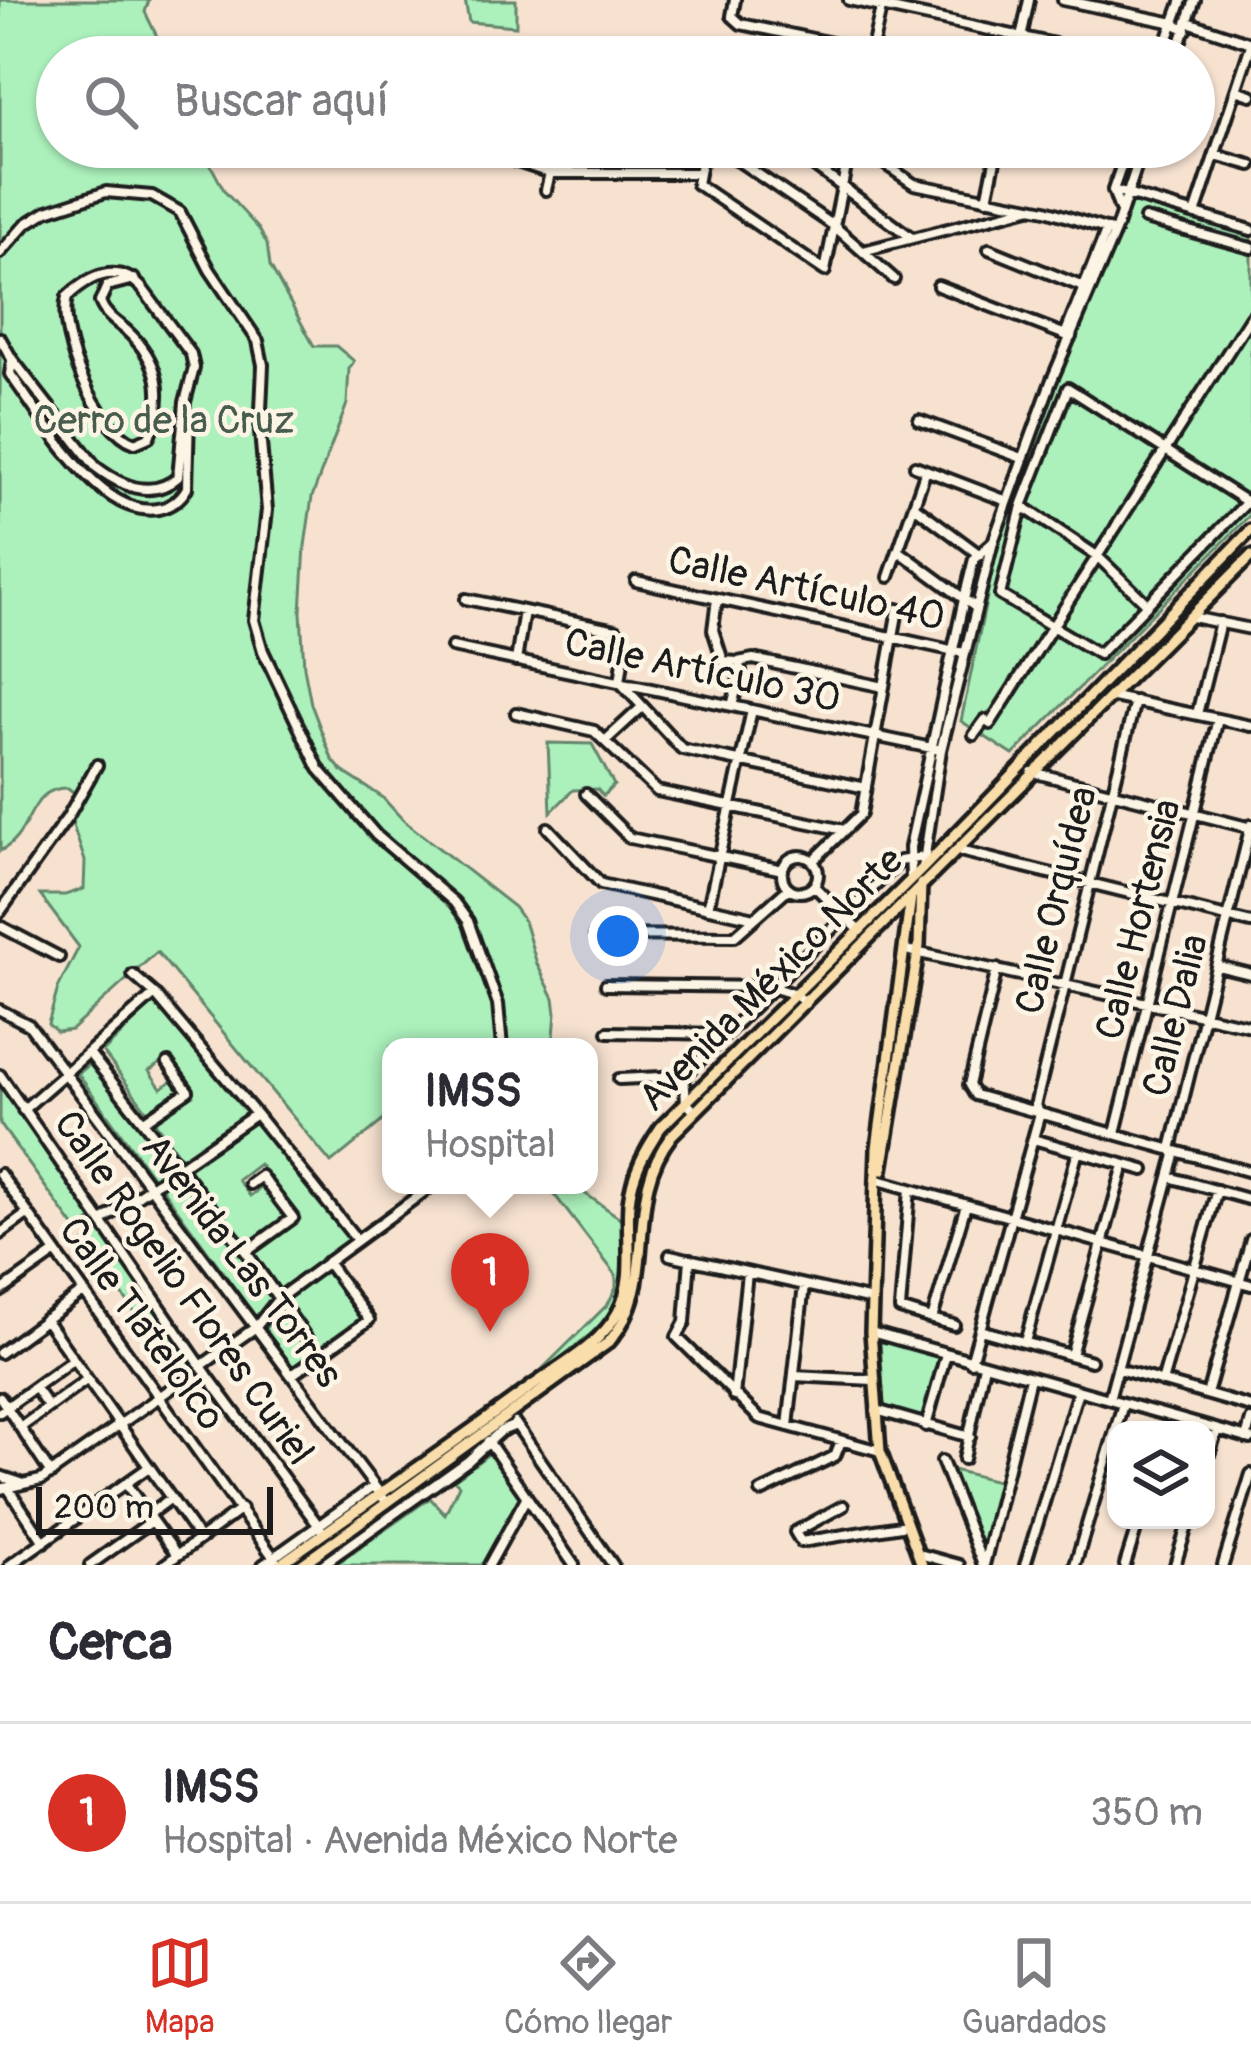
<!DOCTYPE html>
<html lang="es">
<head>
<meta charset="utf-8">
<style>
  :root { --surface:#fff; --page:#f2f2f3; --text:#2b2b33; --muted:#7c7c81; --line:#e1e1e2; --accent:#d93025 }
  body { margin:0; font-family:Pangolin,sans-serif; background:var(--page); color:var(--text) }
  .controls { position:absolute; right:36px; bottom:36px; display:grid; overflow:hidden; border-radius:24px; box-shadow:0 3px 9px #0004 }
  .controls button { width:108px; height:108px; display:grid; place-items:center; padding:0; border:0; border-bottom:3px solid var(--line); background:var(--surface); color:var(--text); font:60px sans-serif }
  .scale { position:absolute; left:36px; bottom:30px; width:237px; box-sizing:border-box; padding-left:12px; border:6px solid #1c1c1c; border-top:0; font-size:33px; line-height:42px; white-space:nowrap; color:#1c1c1c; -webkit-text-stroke:9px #fcf5e5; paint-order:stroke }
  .you { position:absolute; left:618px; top:936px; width:42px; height:42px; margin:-30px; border:9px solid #fff; border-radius:50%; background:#1a73e8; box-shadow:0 0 0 18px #1a73e833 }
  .badge { display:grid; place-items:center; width:78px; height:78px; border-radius:50%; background:var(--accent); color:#fff; font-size:39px; font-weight:700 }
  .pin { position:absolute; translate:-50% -99px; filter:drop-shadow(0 3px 6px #0008) }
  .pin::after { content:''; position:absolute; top:63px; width:42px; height:36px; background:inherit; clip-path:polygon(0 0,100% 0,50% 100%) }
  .popup { position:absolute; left:382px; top:1038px; width:216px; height:156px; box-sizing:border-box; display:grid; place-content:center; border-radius:24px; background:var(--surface); filter:drop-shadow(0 3px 9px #0005); font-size:39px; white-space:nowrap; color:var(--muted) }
  .popup b { font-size:45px; color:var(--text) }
  .popup::after { content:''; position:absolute; left:50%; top:100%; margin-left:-24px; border:24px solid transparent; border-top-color:var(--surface) }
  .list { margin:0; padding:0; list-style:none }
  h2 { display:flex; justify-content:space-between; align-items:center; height:156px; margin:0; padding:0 48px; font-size:51px }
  h2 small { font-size:39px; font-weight:400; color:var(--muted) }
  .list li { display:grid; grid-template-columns:78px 1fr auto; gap:36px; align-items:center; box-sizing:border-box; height:180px; padding:0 48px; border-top:3px solid var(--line) }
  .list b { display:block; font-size:45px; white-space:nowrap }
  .list p { margin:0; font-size:39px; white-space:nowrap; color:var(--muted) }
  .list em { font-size:39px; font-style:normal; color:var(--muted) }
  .icon { flex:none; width:66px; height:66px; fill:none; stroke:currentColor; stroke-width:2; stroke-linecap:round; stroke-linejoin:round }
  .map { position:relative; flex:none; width:1251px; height:1565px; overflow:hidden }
  .search { position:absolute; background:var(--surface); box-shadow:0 3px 9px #0004; left:36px; right:36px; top:36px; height:132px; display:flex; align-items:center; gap:30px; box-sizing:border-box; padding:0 42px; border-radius:66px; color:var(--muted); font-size:45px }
  .sheet { height:336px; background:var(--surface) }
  nav { display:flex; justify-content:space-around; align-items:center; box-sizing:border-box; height:168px; border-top:3px solid var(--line); background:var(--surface); font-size:33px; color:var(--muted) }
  nav a { display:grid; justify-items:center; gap:6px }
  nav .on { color:var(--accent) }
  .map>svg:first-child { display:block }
  .green { fill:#acf1bc; stroke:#64866c; stroke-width:3 }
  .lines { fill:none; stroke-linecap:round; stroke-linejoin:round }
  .minor-casing { stroke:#1c1c1c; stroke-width:16 }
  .major-casing { stroke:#1c1c1c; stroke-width:18 }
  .minor { stroke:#fcf5e5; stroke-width:8 }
  .major { stroke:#f9deab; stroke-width:9 }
  .labels { text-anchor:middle; stroke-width:9; stroke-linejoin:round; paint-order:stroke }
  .park-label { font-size:39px; fill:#475c4c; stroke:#fcf5e5 }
  .street-label { font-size:39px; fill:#1c1c1c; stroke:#fcf5e5 }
</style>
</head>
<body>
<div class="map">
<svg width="1251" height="1565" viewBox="0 0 1251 1565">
  <rect width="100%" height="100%" fill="#f7e2d0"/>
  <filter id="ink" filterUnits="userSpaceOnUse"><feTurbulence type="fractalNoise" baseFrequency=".00833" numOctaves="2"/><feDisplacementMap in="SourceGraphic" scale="24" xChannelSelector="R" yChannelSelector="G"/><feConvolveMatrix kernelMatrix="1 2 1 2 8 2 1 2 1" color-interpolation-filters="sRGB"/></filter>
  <g filter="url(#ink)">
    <path class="green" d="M0 0H149L145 12 167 57H57V147H201L225 192 259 229 267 244 270 266 314 346H336L354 361 349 369 347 404 312 497 305 546 301 612 304 667 311 704 332 759 342 771 382 797 404 821 514 907 524 921 537 964 554 998 556 1013 553 1047H391V1114L331 1163 157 952 71 1030 57 1032 48 1024 58 988 79 947 40 895H65L84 889 85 861 71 820 82 799 68 788C26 787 34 835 0 851Z
      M465 0H516V26L469 22Z
      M1132 202 1251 235V514L1013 755 961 721 998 544 1055 385Z
      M548 743 592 744 614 785 603 796 597 789 573 790 551 812Z
      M156 1000 249 1112 182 1159 154 1121 194 1092 170 1057 149 1071 161 1088 175 1079 183 1089 149 1114 103 1052Z
      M97 1058 174 1164 153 1178 78 1074Z
      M0 1083 96 1217 77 1231 0 1124Z
      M256 1119 349 1239 279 1290 253 1254 300 1219 259 1164 238 1180 250 1196 265 1185 288 1217 246 1246 188 1167Z
      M181 1173 273 1298 258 1320 161 1187Z
      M547 1185H580V1190L630 1225 623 1288 608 1321 529 1382 608 1304 616 1288V1275Z
      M103 1230 196 1364 179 1375 85 1242Z
      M324 1269 361 1319 320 1350 286 1300Z
      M280 1306 312 1355 293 1368 265 1329Z
      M880 1340 940 1356 923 1420 884 1409Z
      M495 1449 526 1494 485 1565H335L430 1498 445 1514 459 1485 454 1480Z
      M949 1469 1001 1482 983 1554Z"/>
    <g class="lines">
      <defs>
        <path id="minor" d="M735 0 732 16 741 24 899 57
          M849 0 1116 57
          M1063 0 1174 23 1186 30
          M1188 22 1251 43
          M723 57H736
          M870 57 883 0
          M1017 57 1029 0
          M1161 57 1182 0
          M1175 57 1195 0
          M1236 90 1251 95
          M472 147 550 173H699
          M704 147 697 184 825 271 850 147
          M718 147 834 226 894 279
          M788 147 912 238
          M860 147 914 184 1046 210 1115 232
          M1106 147 1128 152
          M1215 155 1251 165
          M546 190 556 147
          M1113 190 1251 230
          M987 199 998 147
          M1120 210 1113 190 1128 147
          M1195 214 1251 45
          M1145 219 1251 248
          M989 249 1088 289
          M863 251 1029 208
          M0 253 26 224 47 211 106 192 152 196 180 212 210 270 258 341 263 365 260 432 267 510 254 620 263 651 319 769 376 835 454 902 468 921 498 1004 502 1047
          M938 286 1071 337
          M1065 335 1107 229
          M0 338 12 359 96 467C121 486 152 500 178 477L185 402 194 368 191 354 142 288C117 262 89 276 67 297 57 336 97 430 135 443L149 437C166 394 160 361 126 330 115 321 105 315 100 302L107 286 134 279
          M12 361 10 374C41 415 98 519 158 509 170 507 181 499 187 488L189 416
          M919 420 1022 458
          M915 466 1007 501
          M1247 502 1068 388 1022 506 1000 595 1099 654 1247 502 1251 498
          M914 506 980 555
          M1022 506 1097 556 1147 604
          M899 551 975 607
          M889 577 926 470
          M636 581 964 653
          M466 599 616 630 623 661 620 682 682 749 866 788
          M717 599 713 630 723 661 738 662 741 671 732 706
          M1192 617 1251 629
          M452 647 941 750
          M516 661 524 611
          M738 662 753 659 884 687
          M1113 697 1251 726
          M516 713 594 731 657 791 844 830
          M1197 714 1220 622
          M974 735 985 720 990 724 1251 316
          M605 741 642 707
          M1032 772 1251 828
          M586 794 630 838 783 870
          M548 828 601 884 755 918
          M960 851 1251 923
          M782 874a18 18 0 1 1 36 0a18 18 0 1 1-36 0Z
          M813 861 861 814 898 609
          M923 868 941 750 993 542 1051 382 1115 232 1143 147
          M911 879 910 847 964 599 974 559 992 543
          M814 886 860 931
          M708 908 752 710
          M0 912 67 818 97 765
          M0 926 59 957
          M595 935 735 936 789 888
          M906 950 1251 1026
          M1218 966 1251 974
          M997 969 969 1085 975 1095 1251 1172
          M133 975 155 994 256 1114 357 1240
          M606 985 771 987 797 995 805 1004
          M0 1010 29 1025 387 1503
          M608 1032 725 1034
          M89 1053 246 1252 319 1356
          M0 1075 210 1379 324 1533
          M619 1079 683 1076
          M23 1110 155 994
          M694 1111 686 1102 684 1076 900 861 923 857
          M144 1121 188 1091 168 1063
          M1115 1133 1218 719
          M1033 1139 1144 1170
          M0 1174 279 1565
          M1169 1177 1251 1200
          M875 1179 1251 1285
          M910 1189 900 1309 932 1319 966 1205
          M103 1220 256 1114
          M0 1234 27 1214
          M246 1252 293 1218 261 1176 250 1184
          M670 1255 872 1300
          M690 1259 685 1322 677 1337 759 1418 880 1451
          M0 1292 55 1253
          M45 1319 171 1498
          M932 1319 954 1325
          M871 1332 1251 1439
          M1025 1342 1078 1151
          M0 1353 83 1292
          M1071 1355 1124 1165
          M1091 1361 980 1330 1040 1113 1035 1106 1135 701
          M971 1362 980 1330
          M201 1366 256 1327 279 1298 433 1185
          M1118 1369 1251 1407
          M292 1375 369 1320 327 1262
          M794 1376 873 1380
          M1162 1382 1217 1190
          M35 1388 48 1407
          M1207 1394 1251 1240
          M734 1396 747 1273
          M0 1397 51 1474
          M1109 1399 1175 1155 1171 1149 1251 825
          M876 1410 970 1437
          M0 1412 71 1361
          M515 1423 613 1565
          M788 1426 804 1285
          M926 1426 946 1354
          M21 1427 85 1381
          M1246 1438 1251 1420
          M488 1441 574 1565
          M964 1459 984 1365
          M942 1461 983 1565
          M1206 1464 1217 1430
          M0 1476 21 1483
          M126 1484 148 1515
          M8 1488 44 1542
          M0 1489 41 1480 179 1383
          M761 1492 835 1456 841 1441
          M843 1506 795 1532 801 1542 907 1525
          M919 1554 959 1565
          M177 1555 148 1515 171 1498 200 1539
          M10 1565 149 1467
          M90 1565 152 1521
          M164 1565 241 1509
          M263 1565 374 1486
          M322 1565 468 1461 501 1431 516 1425
          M489 1565 526 1498
          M984 1565 1030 1378
          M1025 1565 1078 1391
          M1075 1565 1123 1404
          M1125 1565 1139 1520
          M1175 1565 1189 1520
          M1223 1565 1251 1474"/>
        <path id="major" d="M911 897 877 1148 871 1332 880 1451 922 1565
          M882 1170 919 946 921 884
          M279 1565C362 1506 446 1449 528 1389 558 1367 600 1346 618 1312 636 1279 626 1238 629 1203 632 1174 645 1150 661 1127L923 868 1251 530
          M301 1565 609 1342C663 1279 620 1201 672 1135L1251 556"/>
      </defs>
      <use href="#minor" class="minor-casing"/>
      <use href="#major" class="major-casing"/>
      <use href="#minor" class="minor"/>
      <use href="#major" class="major"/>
    </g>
  </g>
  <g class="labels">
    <g class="park-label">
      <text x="164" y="433">Cerro de la Cruz</text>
    </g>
    <g class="street-label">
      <text transform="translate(807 587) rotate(12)" y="14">Calle Artículo 40</text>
      <text transform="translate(703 669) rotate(12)" y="14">Calle Artículo 30</text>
      <text transform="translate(1055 900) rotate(-76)" y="14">Calle Orquídea</text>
      <text transform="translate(1137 919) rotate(-76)" y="14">Calle Hortensia</text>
      <text transform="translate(770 978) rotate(-45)" y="14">Avenida México Norte</text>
      <text transform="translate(1174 1015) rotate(-76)" y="14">Calle Dalia</text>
      <text transform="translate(243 1260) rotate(53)" y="14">Avenida Las Torres</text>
      <text transform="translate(185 1287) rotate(55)" y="14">Calle Rogelio Flores Curiel</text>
      <text transform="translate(143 1323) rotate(54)" y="14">Calle Tlatelolco</text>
    </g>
  </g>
</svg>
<div class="controls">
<button><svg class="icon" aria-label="layers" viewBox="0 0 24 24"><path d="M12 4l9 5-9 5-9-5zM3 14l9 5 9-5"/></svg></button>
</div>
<div class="scale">200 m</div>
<div class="you"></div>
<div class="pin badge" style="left:490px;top:1332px">1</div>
<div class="popup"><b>IMSS</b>Hospital</div>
<div class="search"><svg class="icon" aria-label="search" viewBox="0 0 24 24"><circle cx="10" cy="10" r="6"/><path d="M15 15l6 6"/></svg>Buscar aquí</div>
</div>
<section class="sheet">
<h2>Cerca<small></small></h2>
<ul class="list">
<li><span class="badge">1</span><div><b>IMSS</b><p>Hospital · Avenida México Norte</p></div><em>350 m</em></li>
</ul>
</section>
<nav>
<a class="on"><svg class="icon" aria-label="map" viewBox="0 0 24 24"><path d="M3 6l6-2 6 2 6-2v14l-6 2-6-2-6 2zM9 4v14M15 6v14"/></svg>Mapa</a>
<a><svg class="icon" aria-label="directions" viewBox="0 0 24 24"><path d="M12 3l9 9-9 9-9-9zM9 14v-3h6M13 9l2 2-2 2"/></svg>Cómo llegar</a>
<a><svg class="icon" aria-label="saved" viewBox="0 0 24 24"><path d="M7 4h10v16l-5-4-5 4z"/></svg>Guardados</a>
</nav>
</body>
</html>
